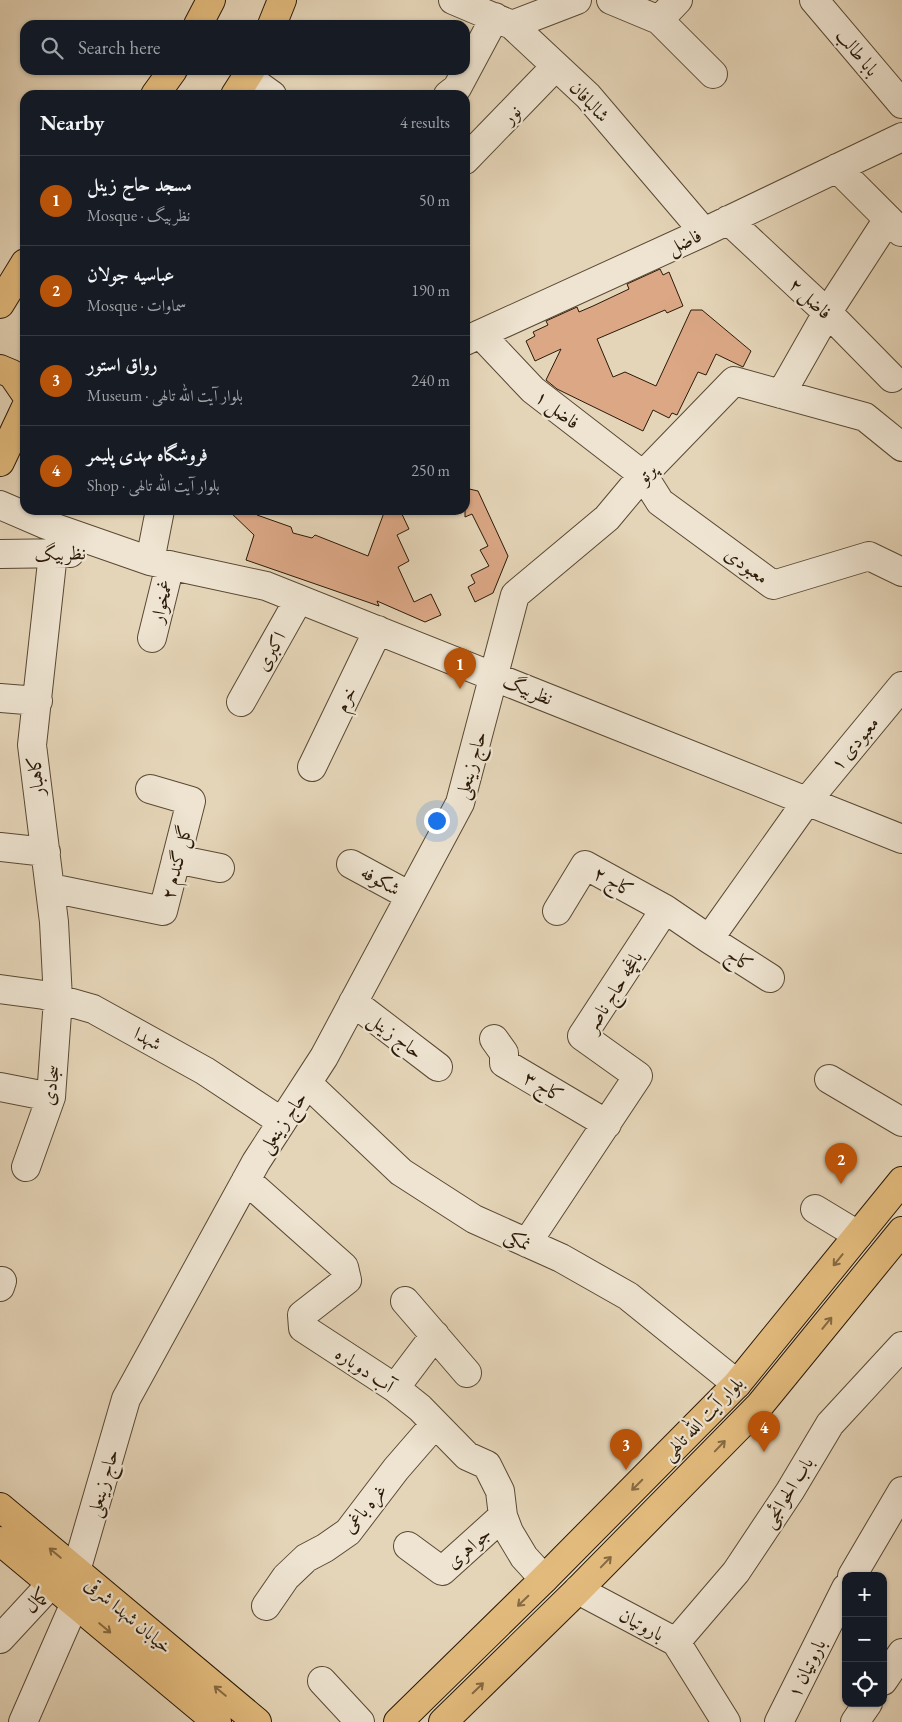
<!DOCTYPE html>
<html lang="en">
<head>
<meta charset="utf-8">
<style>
  :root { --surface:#171b24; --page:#20242c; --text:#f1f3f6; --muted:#9ea1a6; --line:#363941; --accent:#b45309 }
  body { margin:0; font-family:"EB Garamond",Amiri,serif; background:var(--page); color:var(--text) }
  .controls { position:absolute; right:15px; bottom:15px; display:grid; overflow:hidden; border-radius:10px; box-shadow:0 1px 4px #0004 }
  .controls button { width:45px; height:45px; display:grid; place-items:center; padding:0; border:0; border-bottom:1px solid var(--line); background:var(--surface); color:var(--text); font:25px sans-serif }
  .you { position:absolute; left:436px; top:820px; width:18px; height:18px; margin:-12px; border:4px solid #fff; border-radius:50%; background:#1a73e8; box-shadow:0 0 0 8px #1a73e833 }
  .badge { display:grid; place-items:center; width:32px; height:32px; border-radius:50%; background:var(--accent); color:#fff; font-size:16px; font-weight:700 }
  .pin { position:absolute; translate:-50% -41px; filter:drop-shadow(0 1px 2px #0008) }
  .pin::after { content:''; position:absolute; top:26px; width:18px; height:15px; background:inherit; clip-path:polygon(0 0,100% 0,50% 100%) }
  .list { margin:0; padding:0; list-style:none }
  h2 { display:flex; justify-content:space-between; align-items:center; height:65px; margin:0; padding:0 20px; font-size:21px }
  h2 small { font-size:16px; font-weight:400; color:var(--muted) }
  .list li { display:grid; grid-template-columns:32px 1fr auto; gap:15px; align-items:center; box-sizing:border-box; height:90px; padding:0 20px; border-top:1px solid var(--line) }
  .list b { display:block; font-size:19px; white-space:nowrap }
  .list p { margin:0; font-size:16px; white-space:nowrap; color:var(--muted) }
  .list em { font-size:16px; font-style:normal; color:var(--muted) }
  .icon { flex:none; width:28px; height:28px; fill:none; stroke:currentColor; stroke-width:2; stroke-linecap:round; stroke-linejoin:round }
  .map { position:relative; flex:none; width:902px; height:1722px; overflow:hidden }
  .search { position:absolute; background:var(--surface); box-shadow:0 1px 4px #0004; left:20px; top:20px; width:450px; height:55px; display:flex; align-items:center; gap:12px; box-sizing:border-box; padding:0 18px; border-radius:15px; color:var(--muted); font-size:19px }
  .panel { position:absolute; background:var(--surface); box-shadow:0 1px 4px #0004; left:20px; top:90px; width:450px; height:425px; border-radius:15px }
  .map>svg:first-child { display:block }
  .building { fill:#dba785; stroke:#2a1a08 }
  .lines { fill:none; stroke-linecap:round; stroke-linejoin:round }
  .minor-casing { stroke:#594934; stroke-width:30 }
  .major-casing { stroke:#2a1a08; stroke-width:30 }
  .minor { stroke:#eee4d1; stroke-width:28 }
  .major { stroke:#e2ba7c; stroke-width:28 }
  .oneway { stroke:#866a42 }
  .labels { text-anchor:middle; stroke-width:4.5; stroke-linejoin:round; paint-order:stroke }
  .street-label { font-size:19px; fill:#2a1a08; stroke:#eee4d1 }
</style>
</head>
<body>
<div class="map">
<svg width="902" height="1722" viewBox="0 0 902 1722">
  <rect width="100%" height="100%" fill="#e5d5b8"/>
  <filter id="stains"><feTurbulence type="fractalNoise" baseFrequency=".004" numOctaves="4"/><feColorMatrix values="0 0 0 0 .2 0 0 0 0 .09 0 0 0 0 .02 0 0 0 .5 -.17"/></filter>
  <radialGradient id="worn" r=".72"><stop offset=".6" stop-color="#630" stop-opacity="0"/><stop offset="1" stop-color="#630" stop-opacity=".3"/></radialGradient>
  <path class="building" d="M660 269 663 275 669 272 683 306 667 313 665 310 597 339 613 377 625 372 656 386 691 310H702L751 351 743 367 716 354 706 375 698 372 677 415 672 413 669 418 653 410 643 431 557 389 546 380 561 349 535 361 526 341 535 336 533 332 548 325 546 321 577 307 579 312 593 306 629 289 627 284Z
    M465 488 478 491 508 556 493 593 475 602 468 587 475 583 471 575 489 566 480 550 488 546 472 514 465 517Z
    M228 510H257V515L291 527 293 533 312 538 315 535 368 556 385 510H400L409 529 397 535 409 561 398 567 414 602 431 594 441 615 425 622 377 601 379 606 246 560 254 535Z"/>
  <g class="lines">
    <defs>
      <path id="minor" d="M453 0 512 25 588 96 704 232
        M611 0 659 20 713 74
        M814 0 902 104
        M659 20 678 0
        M512 25 577 0
        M247 77 272 95
        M448 95 457 88 495 17
        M465 160 556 66
        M837 168 901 232
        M728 220 833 318 892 378
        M480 334 533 390 643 475 660 502 773 585 869 556 902 572
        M465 341 704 232 902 137
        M781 394 827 313 888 219
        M0 505 44 524 150 561 266 586 902 839
        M0 554 70 553
        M150 561 160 510
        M152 638 170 565
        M0 698 38 701
        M241 702 299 599
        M312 767 378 630
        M0 847 46 852
        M176 859 220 868
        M351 864 410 896
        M51 888 163 911 191 801 150 789
        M557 911 585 865 665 909
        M709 939 770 978
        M0 989 44 995 93 1009 205 1071 282 1122
        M353 1002 438 1067
        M494 1039 504 1053V1063L607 1124
        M829 1079 902 1122
        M308 1084 401 1172 474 1219 561 1258 628 1296 737 1384
        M0 1087 51 1097
        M26 1167 51 1097 58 999 54 922 32 745 53 553
        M246 1180 344 1267 347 1280 302 1315 303 1328 395 1388 420 1408 467 1456 487 1465 500 1491 503 1516 509 1532 524 1557 544 1579
        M815 1209 858 1235
        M527 1243 638 1076 582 1036 665 909 709 939 807 801 902 686
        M0 1287 2 1281
        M405 1301 467 1373
        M395 1388 435 1335
        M408 1546 442 1571 503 1516
        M76 1571 126 1399 256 1162 324 1057 460 803 515 595 607 518 643 475 734 381 865 417 902 447
        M852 1576 902 1491
        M578 1590 676 1642 726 1722
        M266 1606 286 1577 306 1558 325 1548 348 1532 396 1469 435 1424
        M0 1639 51 1584
        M676 1642 736 1572 790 1491 830 1424 902 1346
        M322 1681 360 1722
        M883 1681 902 1653
        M23 1722 75 1603
        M779 1722 846 1588
        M855 1722 868 1703"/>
      <path id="major" d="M198 25 211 0
        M272 25 282 0
        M155 95 173 70
        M235 95 251 70
        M0 304 25 263
        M0 369 12 374 25 393
        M0 462 25 409
        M0 1507 257 1722
        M0 1541 217 1722
        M398 1722 544 1579 737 1384 902 1181
        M443 1722 578 1590 760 1405 902 1231"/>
    </defs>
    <use href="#minor" class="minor-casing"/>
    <use href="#major" class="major-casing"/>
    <use href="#minor" class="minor"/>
    <use href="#major" class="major"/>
  </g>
  <defs><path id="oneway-shaft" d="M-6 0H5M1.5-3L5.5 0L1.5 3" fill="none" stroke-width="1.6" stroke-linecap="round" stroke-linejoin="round" transform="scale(1.25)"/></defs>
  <g class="oneway">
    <use href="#oneway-shaft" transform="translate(838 1260) rotate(129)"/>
    <use href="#oneway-shaft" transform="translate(827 1323) rotate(-51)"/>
    <use href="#oneway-shaft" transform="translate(720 1446) rotate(-46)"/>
    <use href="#oneway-shaft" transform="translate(637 1485) rotate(135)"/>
    <use href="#oneway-shaft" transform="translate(55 1553) rotate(-140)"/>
    <use href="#oneway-shaft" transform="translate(606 1562) rotate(-46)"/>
    <use href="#oneway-shaft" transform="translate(523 1601) rotate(136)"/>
    <use href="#oneway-shaft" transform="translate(105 1628) rotate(40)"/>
    <use href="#oneway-shaft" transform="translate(478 1688) rotate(-44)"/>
    <use href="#oneway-shaft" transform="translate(220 1691) rotate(-140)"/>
  </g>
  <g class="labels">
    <g class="street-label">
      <text transform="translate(858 52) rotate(50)" y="7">بابا طالب</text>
      <text transform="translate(590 101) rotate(47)" y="7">شالبافان</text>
      <text transform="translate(511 114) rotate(-47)" y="7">نور</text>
      <text transform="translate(684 241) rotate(-25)" y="7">فاضل</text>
      <text transform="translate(811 298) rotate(43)" y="7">فاضل ۲</text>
      <text transform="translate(558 409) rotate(38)" y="7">فاضل ۱</text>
      <text transform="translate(646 473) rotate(-47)" y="7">پرتو</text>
      <text transform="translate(60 553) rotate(-2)" y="7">نظربیگ</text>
      <text transform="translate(747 565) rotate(36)" y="7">معبودی</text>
      <text transform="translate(161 601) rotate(-76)" y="7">غمخوار</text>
      <text transform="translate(270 651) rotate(-61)" y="7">اکبری</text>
      <text transform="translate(528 689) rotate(22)" y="7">نظربیگ</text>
      <text transform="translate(345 699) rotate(-64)" y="7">خرم</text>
      <text transform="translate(854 743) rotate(-50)" y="7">معبودی ۱</text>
      <text transform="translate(470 765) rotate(-74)" y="7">حاج زینعلی</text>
      <text transform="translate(35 776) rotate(-96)" y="7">کاهبار</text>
      <text transform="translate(176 862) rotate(-76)" y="7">گل گندم ۲</text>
      <text transform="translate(381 880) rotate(29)" y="7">شکوفه</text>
      <text transform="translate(614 881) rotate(29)" y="7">کاج ۲</text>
      <text transform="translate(740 959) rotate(33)" y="7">کاج</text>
      <text transform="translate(613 991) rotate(-58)" y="7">باغچه حاج ناصر</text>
      <text transform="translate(396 1035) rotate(37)" y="7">حاج زینل</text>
      <text transform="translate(148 1038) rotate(28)" y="7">شهدا</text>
      <text transform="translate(50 1085) rotate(-81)" y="7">سجادی</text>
      <text transform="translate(544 1086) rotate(31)" y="7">کاج ۳</text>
      <text transform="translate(282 1122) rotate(-56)" y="7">حاج زینعلی</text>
      <text transform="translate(518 1239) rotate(24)" y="7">نمکی</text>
      <text transform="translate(365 1369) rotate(34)" y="7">آب دوباره</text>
      <text transform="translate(702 1418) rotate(-46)" y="7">بلوار آیت الله تالهی</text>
      <text transform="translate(102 1483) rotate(-74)" y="7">حاج زینعلی</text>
      <text transform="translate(787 1492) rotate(-58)" y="7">باب الحوائجی</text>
      <text transform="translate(364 1508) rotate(-50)" y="7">غره باغی</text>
      <text transform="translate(468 1547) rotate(-41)" y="7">جواهری</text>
      <text transform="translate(36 1600) rotate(-47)" y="7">کمال</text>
      <text transform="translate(129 1615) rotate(40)" y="7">خیابان شهدا شرقی</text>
      <text transform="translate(642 1624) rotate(28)" y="7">باروتیان</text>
      <text transform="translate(806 1668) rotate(-64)" y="7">۱ باروتیان</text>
    </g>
  </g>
  <rect width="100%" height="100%" filter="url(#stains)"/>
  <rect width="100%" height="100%" fill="url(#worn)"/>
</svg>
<div class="controls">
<button>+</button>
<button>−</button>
<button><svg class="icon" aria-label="locate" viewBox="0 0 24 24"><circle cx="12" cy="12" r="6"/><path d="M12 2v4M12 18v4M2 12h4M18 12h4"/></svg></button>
</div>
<div class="you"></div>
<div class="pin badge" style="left:460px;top:689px">1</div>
<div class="pin badge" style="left:841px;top:1184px">2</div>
<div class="pin badge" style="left:626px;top:1470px">3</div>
<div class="pin badge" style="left:764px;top:1452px">4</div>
<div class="search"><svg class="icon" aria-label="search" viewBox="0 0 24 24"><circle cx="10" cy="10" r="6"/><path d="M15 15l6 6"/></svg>Search here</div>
<section class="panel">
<h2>Nearby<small>4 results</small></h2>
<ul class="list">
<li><span class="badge">1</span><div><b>مسجد حاج زینل</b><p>Mosque · نظربیگ</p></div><em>50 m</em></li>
<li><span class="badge">2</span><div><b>عباسیه جولان</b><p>Mosque · سماوات</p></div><em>190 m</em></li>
<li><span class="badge">3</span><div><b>رواق استور</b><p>Museum · بلوار آیت الله تالهی</p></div><em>240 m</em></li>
<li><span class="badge">4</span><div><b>فروشگاه مهدی پلیمر</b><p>Shop · بلوار آیت الله تالهی</p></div><em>250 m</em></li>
</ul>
</section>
</div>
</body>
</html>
